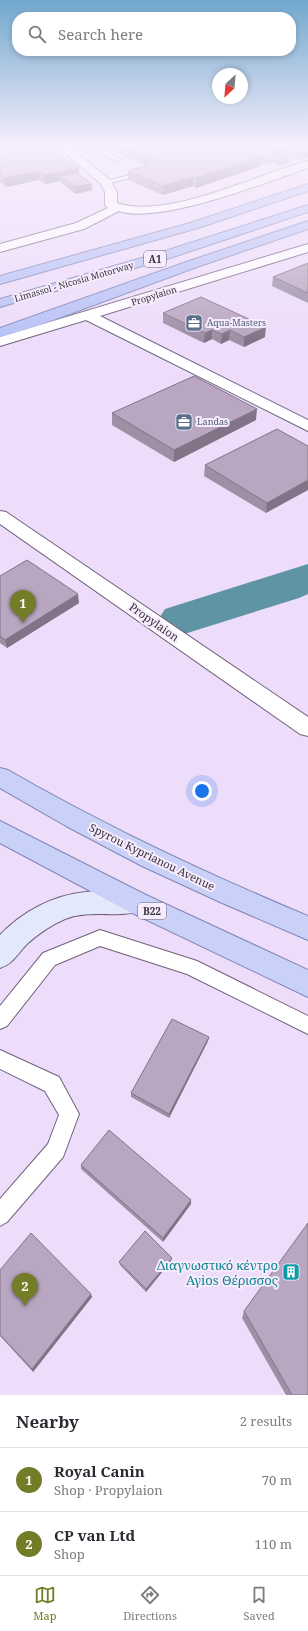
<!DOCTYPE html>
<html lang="en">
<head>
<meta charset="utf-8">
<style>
  :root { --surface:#fff; --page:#f2f2f3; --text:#2b2b33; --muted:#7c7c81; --line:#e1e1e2; --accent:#737c27 }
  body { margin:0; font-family:"Noto Serif",serif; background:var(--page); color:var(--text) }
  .compass { position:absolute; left:212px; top:68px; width:36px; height:36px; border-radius:50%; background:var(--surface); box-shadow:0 2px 6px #0003; rotate:206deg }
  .you { position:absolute; left:202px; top:791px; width:14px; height:14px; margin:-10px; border:3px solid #fff; border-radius:50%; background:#1a73e8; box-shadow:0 0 0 6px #1a73e833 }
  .badge { display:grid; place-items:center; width:26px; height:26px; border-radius:50%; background:var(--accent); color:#fff; font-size:13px; font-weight:700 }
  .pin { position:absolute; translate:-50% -33px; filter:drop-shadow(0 1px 2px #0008) }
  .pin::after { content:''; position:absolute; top:21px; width:14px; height:12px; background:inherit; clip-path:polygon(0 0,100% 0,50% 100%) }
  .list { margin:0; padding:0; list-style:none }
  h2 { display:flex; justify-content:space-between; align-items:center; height:52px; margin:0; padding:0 16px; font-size:17px }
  h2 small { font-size:13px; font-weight:400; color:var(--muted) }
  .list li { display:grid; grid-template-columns:26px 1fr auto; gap:12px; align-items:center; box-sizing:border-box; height:64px; padding:0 16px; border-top:1px solid var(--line) }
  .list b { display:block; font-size:15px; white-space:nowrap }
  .list p { margin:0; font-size:13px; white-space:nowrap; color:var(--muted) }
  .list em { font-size:13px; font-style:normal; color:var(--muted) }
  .icon { flex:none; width:22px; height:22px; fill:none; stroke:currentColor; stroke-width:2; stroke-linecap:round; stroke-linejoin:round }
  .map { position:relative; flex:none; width:308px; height:1395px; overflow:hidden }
  .search { position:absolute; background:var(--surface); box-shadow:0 2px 6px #0003; left:12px; right:12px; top:12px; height:44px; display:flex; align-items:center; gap:10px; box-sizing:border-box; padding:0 14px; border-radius:16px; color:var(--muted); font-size:15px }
  .sheet { height:180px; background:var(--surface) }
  nav { display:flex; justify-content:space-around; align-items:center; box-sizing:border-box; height:56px; border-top:1px solid var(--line); background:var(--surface); font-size:11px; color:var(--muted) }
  nav a { display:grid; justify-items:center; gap:2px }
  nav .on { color:var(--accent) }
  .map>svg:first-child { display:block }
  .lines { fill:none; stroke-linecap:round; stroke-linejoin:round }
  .river { fill:#5f94a4; fill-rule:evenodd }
  .service-casing { stroke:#70617a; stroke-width:2 }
  .minor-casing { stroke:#70617a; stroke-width:2 }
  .secondary-casing { stroke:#70617a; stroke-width:2 }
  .primary-casing { stroke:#8086b3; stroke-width:2 }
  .trunk-casing { stroke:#8086b3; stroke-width:2 }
  .service { fill:#fff; fill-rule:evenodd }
  .minor { fill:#fff; fill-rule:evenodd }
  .secondary { fill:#e4e8fb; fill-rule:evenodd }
  .primary { fill:#cad1f8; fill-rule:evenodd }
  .trunk { fill:#b8c2f6; fill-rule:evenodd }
  .wall { fill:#9f8fa5 }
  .shaded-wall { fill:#827486 }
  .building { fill:#b9a6c0; stroke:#827486 }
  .labels { text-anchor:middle; stroke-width:4; stroke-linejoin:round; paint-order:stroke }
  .far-street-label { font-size:9px; fill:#38313c; stroke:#f7ecfe }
  .far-service-label { font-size:9px; fill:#4e5e75; stroke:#f7ecfe; text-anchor:start }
  .shield { fill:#f7ecfe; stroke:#716976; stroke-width:1 }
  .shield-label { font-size:10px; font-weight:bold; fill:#38313c }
  .street-label { font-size:11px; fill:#38313c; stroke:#f7ecfe }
  .near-culture-label { font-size:13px; fill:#0d838f; stroke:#f7ecfe; text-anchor:end }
</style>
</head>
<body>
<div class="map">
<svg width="308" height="1395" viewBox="0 0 308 1395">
  <rect width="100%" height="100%" fill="#eddcfa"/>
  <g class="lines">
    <path class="river" d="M308 564V594L299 598 181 635 165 631 158 620 165 609Z"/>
    <defs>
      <path id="service" d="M76 145H84L71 152 66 151Z
        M87 145H95L122 160 117 161Z
        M135 168 140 172 138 176 106 184 103 182 133 174 132 170Z
        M100 930 197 961 308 1016V1034L187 974 100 946 55 965 7 1026 0 1029V1006L43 953Z
        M0 1050 59 1077 79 1114 63 1157 7 1222 0 1226V1199L48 1144 59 1115 45 1091 0 1069Z"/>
      <path id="minor" d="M56 145H67L110 180 117 192V203C167 220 257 174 308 161V168C267 182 159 225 119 211L84 229 0 252V244L76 223 108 208 105 205V192L101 184Z
        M308 244V252L100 316 308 420V431L86 320 0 346V337Z
        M0 511 6 512 308 717V736L300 734 0 524Z"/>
      <path id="secondary" d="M135 891 144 894 148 902 144 910C119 919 91 909 65 919 51 925 38 934 27 944 17 954 13 964 0 968V935C22 912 53 895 86 892 102 890 119 891 135 891Z"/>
      <path id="primary" d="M0 768 8 770C105 826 205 873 308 916V940L220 902 142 866 66 826 0 788Z
        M0 821 144 894 308 970V997L126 910 0 843Z"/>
      <path id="trunk" d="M308 184V191L198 228 0 284V276L190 223Z
        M308 205V212L170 258 0 307V299L162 252Z
        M308 221V229L197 267 37 326 0 337V328L189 261Z"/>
    </defs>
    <use href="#service" class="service-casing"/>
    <use href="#minor" class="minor-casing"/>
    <use href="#secondary" class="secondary-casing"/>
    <use href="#primary" class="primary-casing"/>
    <use href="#trunk" class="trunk-casing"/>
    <use href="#service" class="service"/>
    <use href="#minor" class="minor"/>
    <use href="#secondary" class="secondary"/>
    <use href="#primary" class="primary"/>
    <use href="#trunk" class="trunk"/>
  </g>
  <path class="wall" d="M0 145H50V147H47L79 174 92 184V190L75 194 60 182V181L45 184 39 180 6 187 0 182Z
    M98 145H231L245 150 263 156 266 155 267 151 281 148 308 145 300 160 281 155V153L276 155 289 159V163L280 166 272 162 265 164 261 163V166L196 188 193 186 163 195 128 180V171L144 166V164Z
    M308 263V303L272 286 273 277Z
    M163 313 265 337 244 347 229 340 221 344 212 339 204 343 163 323Z
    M112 413 256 420 174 462 112 425Z
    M308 446 266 513 204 476 205 465Z
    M0 576 79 603 7 648 0 643Z
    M209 1037 208 1041 169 1118 131 1097V1093Z
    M81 1165 191 1204 163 1242 81 1169Z
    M171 1261 146 1292 120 1265 119 1262Z
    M0 1270 92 1297 33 1372 0 1336Z
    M244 1311 308 1395H286L242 1318Z"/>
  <path class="shaded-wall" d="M0 145H31V146L0 151Z
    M34 145H50V147L35 149Z
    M281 149V153L273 156V152Z
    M308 151V157L300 160 301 154Z
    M262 157 261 166 196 188V178Z
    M272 159V162L265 164V161Z
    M289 159V163L280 166 281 162Z
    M79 168V178L60 176V181L45 184 44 175Z
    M39 171V180L6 187 5 178Z
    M193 177V186L163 195V186Z
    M92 184V190L75 194V187Z
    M266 327 265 337 244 347V337Z
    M212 330V339L204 343 205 333Z
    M230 330 229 340 221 344 222 334Z
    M257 409 256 420 174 462V450Z
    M308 480V490L266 513 267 503Z
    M78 594 79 603 7 648 5 640Z
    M209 1037 208 1041 169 1118V1114Z
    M191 1200V1204L163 1242V1238Z
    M172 1258 171 1261 146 1292V1289Z
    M91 1294 92 1297 33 1372 32 1369Z"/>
  <path class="building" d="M0 145H2L9 150 34 145H43L79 168 44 175 39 171 5 178 0 174Z
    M119 145H231L262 157 196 178 193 177 163 186 128 171 150 165 144 162 154 159Z
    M289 145H308V151L301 154 281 148Z
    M277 147 282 148 273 152 267 151Z
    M245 150H247L263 156 272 153 289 159 281 162 272 159 265 161 262 159V157Z
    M77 173 92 184 75 187 60 176Z
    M308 263V293L273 277Z
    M201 297 266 327 244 337 230 330 222 334 212 330 205 333 163 313Z
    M194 376 257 409 174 450 112 413Z
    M277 429 308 446V480L267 503 205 465Z
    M27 560 78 594 5 640 0 636V576Z
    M172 1019 209 1037 169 1114 131 1093Z
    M109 1130 191 1200 163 1238 81 1165Z
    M308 1223V1395H292L244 1311Z
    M145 1231 172 1258 146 1289 119 1262Z
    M31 1233 91 1294 32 1369 0 1335V1270Z"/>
  <linearGradient id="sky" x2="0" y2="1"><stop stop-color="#71a7cd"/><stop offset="0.43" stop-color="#f7effd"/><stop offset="1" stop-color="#f7effd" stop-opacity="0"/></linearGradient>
  <rect width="308" height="340" fill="url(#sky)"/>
  <defs>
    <symbol id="office-square" viewBox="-11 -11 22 22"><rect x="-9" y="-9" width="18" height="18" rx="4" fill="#5c6f8a" stroke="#f7ecfe"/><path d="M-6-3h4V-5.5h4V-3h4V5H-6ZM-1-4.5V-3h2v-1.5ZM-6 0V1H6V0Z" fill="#fff"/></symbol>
    <symbol id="building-square" viewBox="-11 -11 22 22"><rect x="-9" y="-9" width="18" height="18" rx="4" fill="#0f9aa8" stroke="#f7ecfe"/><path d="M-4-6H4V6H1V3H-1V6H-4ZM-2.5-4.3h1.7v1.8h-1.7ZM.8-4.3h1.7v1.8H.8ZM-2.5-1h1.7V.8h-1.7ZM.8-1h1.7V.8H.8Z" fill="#fff"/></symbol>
  </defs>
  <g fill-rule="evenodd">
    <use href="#office-square" x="184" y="313" width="20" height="20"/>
    <use href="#office-square" x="174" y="412" width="20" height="20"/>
    <use href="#building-square" x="281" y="1262" width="20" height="20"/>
  </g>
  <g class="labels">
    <g class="far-street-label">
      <text transform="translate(74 282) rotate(-16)" y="3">Limassol - Nicosia Motorway</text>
      <text transform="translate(154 296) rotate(-17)" y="3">Propylaion</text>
    </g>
    <g class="far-service-label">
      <text x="207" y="326">Aqua-Masters</text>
      <text x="197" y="425">Landas</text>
    </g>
    <g class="shield">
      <rect x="144" y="251" width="22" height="16" rx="3"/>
      <rect x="138" y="903" width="28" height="16" rx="3"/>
    </g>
    <g class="shield-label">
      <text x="155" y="263">A1</text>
      <text x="152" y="915">B22</text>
    </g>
    <g class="street-label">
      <text transform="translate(154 622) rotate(35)" y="4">Propylaion</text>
      <text transform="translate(152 857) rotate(26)" y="4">Spyrou Kyprianou Avenue</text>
    </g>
    <g class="near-culture-label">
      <text x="278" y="1270">Διαγνωστικό κέντρο<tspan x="278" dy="15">Αγios Θέρισσος</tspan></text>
    </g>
  </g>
</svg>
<svg class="compass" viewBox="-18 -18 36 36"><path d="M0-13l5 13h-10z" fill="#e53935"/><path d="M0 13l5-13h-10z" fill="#7c7c81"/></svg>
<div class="you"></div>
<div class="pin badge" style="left:23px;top:623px">1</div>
<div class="pin badge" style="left:25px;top:1306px">2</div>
<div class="search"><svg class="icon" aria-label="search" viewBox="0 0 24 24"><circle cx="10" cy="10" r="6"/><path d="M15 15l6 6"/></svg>Search here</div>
</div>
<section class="sheet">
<h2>Nearby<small>2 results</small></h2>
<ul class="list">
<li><span class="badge">1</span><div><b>Royal Canin</b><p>Shop · Propylaion</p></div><em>70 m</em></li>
<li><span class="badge">2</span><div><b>CP van Ltd</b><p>Shop</p></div><em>110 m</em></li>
</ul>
</section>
<nav>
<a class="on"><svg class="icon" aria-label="map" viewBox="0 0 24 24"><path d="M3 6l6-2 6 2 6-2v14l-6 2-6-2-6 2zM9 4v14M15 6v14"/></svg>Map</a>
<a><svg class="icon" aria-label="directions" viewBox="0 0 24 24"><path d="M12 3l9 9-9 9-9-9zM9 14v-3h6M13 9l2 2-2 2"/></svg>Directions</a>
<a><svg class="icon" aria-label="saved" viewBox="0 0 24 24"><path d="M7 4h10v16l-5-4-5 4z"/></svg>Saved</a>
</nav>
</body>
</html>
